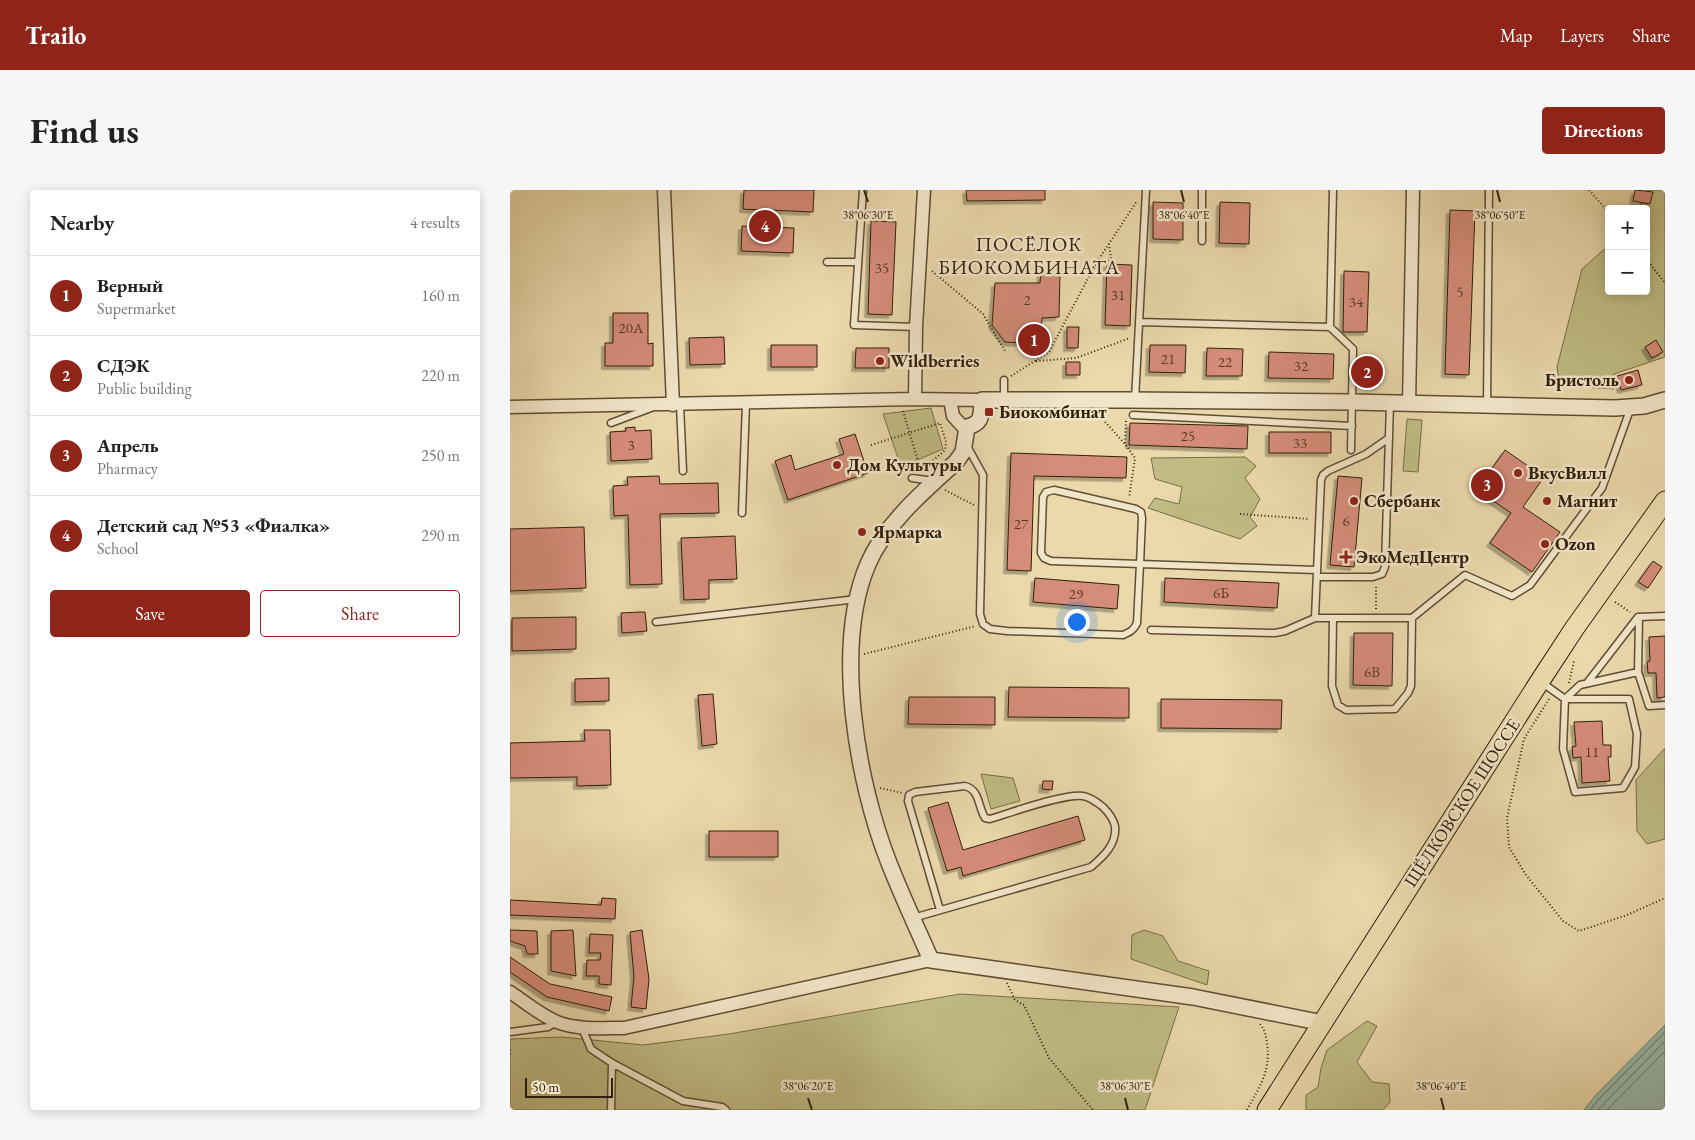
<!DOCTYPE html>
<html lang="en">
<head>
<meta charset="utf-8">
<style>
  :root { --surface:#fff; --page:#f6f6f6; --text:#222; --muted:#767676; --line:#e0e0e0; --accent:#8f2418 }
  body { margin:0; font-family:"EB Garamond",serif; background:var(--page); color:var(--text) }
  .controls { position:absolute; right:15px; top:15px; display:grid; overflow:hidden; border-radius:5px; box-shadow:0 2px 12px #0003 }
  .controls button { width:45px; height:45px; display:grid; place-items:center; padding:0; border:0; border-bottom:1px solid var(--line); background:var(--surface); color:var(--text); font:25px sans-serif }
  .scale { position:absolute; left:15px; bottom:12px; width:88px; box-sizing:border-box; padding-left:5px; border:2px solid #30200b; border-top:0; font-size:14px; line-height:18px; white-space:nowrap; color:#30200b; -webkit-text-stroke:4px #f2e6c9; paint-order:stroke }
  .you { position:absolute; left:566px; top:431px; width:18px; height:18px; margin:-12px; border:4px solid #fff; border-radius:50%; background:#1a73e8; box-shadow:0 0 0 8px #1a73e833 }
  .badge { display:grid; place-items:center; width:32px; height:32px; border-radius:50%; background:var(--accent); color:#fff; font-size:16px; font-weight:700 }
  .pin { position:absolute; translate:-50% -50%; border:2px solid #fff; box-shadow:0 1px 5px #0006 }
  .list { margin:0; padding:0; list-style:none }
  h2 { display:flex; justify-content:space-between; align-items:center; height:65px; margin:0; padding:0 20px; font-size:21px }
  h2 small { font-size:16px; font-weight:400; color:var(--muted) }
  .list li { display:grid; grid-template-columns:32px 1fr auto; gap:15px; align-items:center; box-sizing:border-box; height:80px; padding:0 20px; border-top:1px solid var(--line) }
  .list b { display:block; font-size:19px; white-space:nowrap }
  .list p { margin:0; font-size:16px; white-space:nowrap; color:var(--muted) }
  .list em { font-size:16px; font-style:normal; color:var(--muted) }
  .actions { display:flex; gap:10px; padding:15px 20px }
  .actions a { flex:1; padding:11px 0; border:1px solid var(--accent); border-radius:5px; text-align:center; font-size:18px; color:var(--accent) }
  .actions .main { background:var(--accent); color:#fff }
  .map { position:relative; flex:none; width:1155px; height:920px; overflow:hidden; border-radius:5px }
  header { display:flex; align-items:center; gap:30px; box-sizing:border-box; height:70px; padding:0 25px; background:var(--accent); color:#fff }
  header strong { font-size:24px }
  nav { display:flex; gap:28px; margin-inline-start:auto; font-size:18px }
  .intro { display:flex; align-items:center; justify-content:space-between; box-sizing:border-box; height:120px; padding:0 30px }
  h1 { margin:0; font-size:35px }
  .button { padding:12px 22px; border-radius:5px; background:var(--accent); color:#fff; font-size:18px; font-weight:700 }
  main { display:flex; gap:30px; padding:0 30px }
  aside { flex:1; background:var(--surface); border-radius:5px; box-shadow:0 2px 12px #0003 }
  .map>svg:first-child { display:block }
  .green { fill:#c0bc84; stroke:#786e48 }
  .water { fill:#98baac; stroke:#6e7c6c }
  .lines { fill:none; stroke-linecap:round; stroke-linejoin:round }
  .shore { stroke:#646d5c; stroke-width:1 }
  .building { fill:#d58c7a; stroke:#30200b; filter:url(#shadow) }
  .service-casing { stroke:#5f4e33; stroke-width:9 }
  .minor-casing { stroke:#5f4e33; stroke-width:15 }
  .tertiary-casing { stroke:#5f4e33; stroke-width:18 }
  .primary-casing { stroke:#30200b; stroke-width:21 }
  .path { stroke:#30200b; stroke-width:2; stroke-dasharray:1 2.5; stroke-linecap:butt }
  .service { stroke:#f2e6c9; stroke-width:6 }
  .minor { stroke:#f2e6c9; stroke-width:12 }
  .tertiary { stroke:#f2e6c9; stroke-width:15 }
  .primary { stroke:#ebd9ac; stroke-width:19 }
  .ticks { fill:none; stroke:#30200b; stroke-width:2 }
  .poi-dot { fill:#8f2418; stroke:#f2e6c9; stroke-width:2 }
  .labels { text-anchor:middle; stroke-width:5; stroke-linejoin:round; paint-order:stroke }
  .number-label { font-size:15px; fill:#593b27 }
  .poi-label { font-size:18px; font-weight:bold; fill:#30200b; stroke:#f2e6c9; text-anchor:start }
  .street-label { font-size:18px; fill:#30200b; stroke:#f2e6c9 }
  .quarter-label { font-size:20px; letter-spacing:1px; fill:#30200b; stroke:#f2e6c9 }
  .ticks-label { font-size:12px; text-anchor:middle; fill:#30200b; stroke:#f2e6c9; stroke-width:5; stroke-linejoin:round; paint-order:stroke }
</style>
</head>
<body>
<header>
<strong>Trailo</strong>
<nav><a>Map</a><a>Layers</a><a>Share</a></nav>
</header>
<div class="intro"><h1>Find us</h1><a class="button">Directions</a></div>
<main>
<aside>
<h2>Nearby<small>4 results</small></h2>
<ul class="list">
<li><span class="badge">1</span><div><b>Верный</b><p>Supermarket</p></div><em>160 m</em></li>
<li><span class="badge">2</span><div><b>СДЭК</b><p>Public building</p></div><em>220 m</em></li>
<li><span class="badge">3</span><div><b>Апрель</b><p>Pharmacy</p></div><em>250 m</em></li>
<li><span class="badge">4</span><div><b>Детский сад №53 «Фиалка»</b><p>School</p></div><em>290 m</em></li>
</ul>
<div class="actions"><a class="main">Save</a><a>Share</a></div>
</aside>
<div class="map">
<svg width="1155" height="920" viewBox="0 0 1155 920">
  <defs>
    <filter id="shadow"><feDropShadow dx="-3.5" dy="3.5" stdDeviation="0" flood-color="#0004"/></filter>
  </defs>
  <rect width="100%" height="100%" fill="#ebd9ac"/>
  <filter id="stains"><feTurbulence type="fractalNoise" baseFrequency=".004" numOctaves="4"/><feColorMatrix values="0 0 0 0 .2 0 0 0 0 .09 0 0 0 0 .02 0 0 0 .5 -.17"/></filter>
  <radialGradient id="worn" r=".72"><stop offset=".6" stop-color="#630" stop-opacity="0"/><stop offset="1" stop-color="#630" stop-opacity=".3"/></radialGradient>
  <path class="green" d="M1138 0H1155V167L1104 184V199L1056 196 1049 191 1047 177 1072 79 1099 55V101H1136V19H1128Z
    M421 218 433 259 391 277 373 224Z
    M897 229 912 230 908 282 893 281Z
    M735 267 746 276 735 288 750 309 740 327 747 336 730 349 638 318 645 308 669 314 672 297 645 289 641 268Z
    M1155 558V649L1137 654 1127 641 1126 590Z
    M471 584 503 588 510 611 481 619Z
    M634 740 653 746 668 771 699 781 697 795 621 769 622 745Z
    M450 804 669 817 635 920H0V849L52 847 133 855 219 844Z
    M857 831 867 836 847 872 862 892 879 894 880 912 873 920H796V905L808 897 811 878 817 860Z"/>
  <path class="water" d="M1155 835V920H1074L1085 906Z"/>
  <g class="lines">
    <path class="shore" d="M1080 920 1089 909 1155 842
      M1088 920 1155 851
      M1097 920 1155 861"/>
  </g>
  <path class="building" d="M234 0H304L303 22 259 20V37L284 38 283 63 231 61 232 36 250 37 251 20 233 19Z
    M456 0H535V10L457 11Z
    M1125 0 1143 2 1140 14 1123 11Z
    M643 12 673 13V50L643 49Z
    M710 12 740 13 739 54 709 53Z
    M940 20 965 21 959 185 935 184Z
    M361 31 386 32 382 125 358 124Z
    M597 74 622 75 620 136 595 135Z
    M834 81 859 82 857 142H833Z
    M531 82 550 83 549 127 532 128 530 154 495 152 482 135 485 93H530Z
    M103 123H138V154L143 153V176H95V153H103Z
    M557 137H569L568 158H557Z
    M214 147 215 174 180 175 179 148Z
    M1146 150 1153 162 1142 168 1135 157Z
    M261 155H307V177H261Z
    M640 155H676L675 183 639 182Z
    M346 158H379V178H345Z
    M697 158 733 159 732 186H696Z
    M759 162 824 164 823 189 758 188Z
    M848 167 863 168V186L848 185Z
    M556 172H570V185H556Z
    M1128 180 1132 195 1111 200 1107 186Z
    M620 233 738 236 737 259 619 255Z
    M125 237V241L141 240 142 269 101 271 100 242 116 241 115 238Z
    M759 242H821V263H759Z
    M345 244 358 283 278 310 265 271 281 265 285 280 334 264 329 249Z
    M995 260 1034 287 1013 317 1050 342 1022 382 980 353 1001 323 967 300Z
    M501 263 617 267 616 288 524 286 521 381 497 380Z
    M149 286 150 294 208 293 209 323 150 324 152 394 120 395 118 325 104 326 103 296 118 295 117 287Z
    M828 286 852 288 844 377 820 375Z
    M74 337 76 398 0 401V339Z
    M225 346 227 389 199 390V409L174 410 171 348Z
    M1143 371 1152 377 1138 398 1128 392Z
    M525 388 609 395 607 419 523 412Z
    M655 388 769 393 767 418 654 412Z
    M130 422H135L137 441 112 443 111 423Z
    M66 427V459L2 461V428Z
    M844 443H883L882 496 843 495Z
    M1155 446V507L1147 508 1146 483H1138L1137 472 1140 471 1139 447Z
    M99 488V511L65 512V489Z
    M499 497 619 498V528L498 527Z
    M203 504 207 554 192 556 188 505Z
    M399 507H485V535L398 534Z
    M651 509 772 510 771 539 651 538Z
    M1092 531 1093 555H1101V567H1098L1100 591 1072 593 1071 567 1063 568 1062 557 1066 556 1064 532Z
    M74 540H100L101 595 67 596V587L0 588V553L75 551Z
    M533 591H543L542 600 532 599Z
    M438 612 453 660 568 626 575 650 453 686 451 677 437 681 418 618Z
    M199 641H268V667H199Z
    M92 708 106 709 105 729 0 725V710L91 715Z
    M0 740 27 741 28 764H17L15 756 0 751Z
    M63 740 66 786 41 781V741Z
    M132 740 139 789 136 819 121 817 124 787 120 742Z
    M80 744 103 745 101 795 89 794V786H76L77 770H90L91 763H79Z
    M0 767 40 794 102 807 99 821 37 807 0 782Z"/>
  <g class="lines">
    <defs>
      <path id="service" d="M353 0 344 135 406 137
        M692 51V0
        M317 72H348
        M629 132 820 137 843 159 841 260
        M820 137 823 0
        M494 190V209
        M625 210 636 0
        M170 215 173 281
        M977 215 979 0
        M623 225 842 236
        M101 233 141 218
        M457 256 473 285 470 424 473 434 480 439 497 441 613 445C620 442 624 440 627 433L630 374 541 371 534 368 531 363 533 307 536 302 544 300 626 319 631 322 632 328 630 374 807 380
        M402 288 423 291
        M232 323 236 213
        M807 387H863L872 384 875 377 880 213
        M1155 426 1129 427 1128 482 1139 516 1155 515
        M805 428H902L955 385 1002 406 1020 395 1092 298 1121 217
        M823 428 822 496 828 515 836 520 885 519 898 503 901 496 902 428
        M146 432 347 409
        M641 440 765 443 775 441 805 428 811 290 813 285 818 281 856 264 879 248
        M1031 492 1055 509 1070 495 1128 482
        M1077 493 1128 427
        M1055 509H1119L1127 544 1125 577 1113 598 1065 602 1053 559Z
        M403 728 581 677C594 666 607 654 605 636 603 628 599 623 593 617 588 613 580 607 573 606 555 603 500 623 480 629L475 628C468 617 470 600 455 596L405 602 399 605 398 611 430 720
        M72 838 81 859 102 873 173 911 212 917 216 920
        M0 842 38 837 47 832
        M101 920 102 873"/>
      <path id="minor" d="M154 0 163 215
        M405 209 406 137 414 0
        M440 210 443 226 453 237H457
        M899 214 903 0
        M0 217 405 209 472 210
        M0 802C15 812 30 825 47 832 68 840 92 838 114 838L421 770"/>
      <path id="tertiary" d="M813 833 683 807 421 770C407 738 392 706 379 673 347 592 323 456 358 374 375 334 415 300 446 272L453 262 457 237C473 233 471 225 472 210H617L843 212 1105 218 1134 216 1155 210"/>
      <path id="primary" d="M757 920 1030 491 1064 439 1155 311"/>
    </defs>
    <use href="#service" class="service-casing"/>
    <use href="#minor" class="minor-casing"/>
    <use href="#tertiary" class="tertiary-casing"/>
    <use href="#primary" class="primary-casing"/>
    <path class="path" d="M1079 0 1099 23
      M1136 69 1155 93
      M585 75 597 72 601 68 599 54
      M422 81 473 124 495 161
      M526 171 566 168 620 148
      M501 186 539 162 585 75 627 11
      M393 221 409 274 412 280
      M588 224 615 254
      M616 231 615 254 625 268 619 308
      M361 255 430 233 436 252 435 260 412 280
      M435 300 464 315
      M730 324 799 329
      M1105 412 1120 422
      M866 419V396
      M354 464 466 436
      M1059 493 1064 471
      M1039 509 1014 549 997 628 999 657 1016 685 1053 731 1069 741 1117 725 1155 708
      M370 598 392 603
      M497 793 505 810 514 815 539 868 583 920
      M0 860V865
      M737 920C750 896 761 881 757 853 756 846 755 840 750 834"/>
    <use href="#service" class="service"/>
    <use href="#minor" class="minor"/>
    <use href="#tertiary" class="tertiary"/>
    <use href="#primary" class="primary"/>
  </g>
  <path class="ticks" d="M354 0 358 12M671 0 674 12M987 0 990 12M298 908 302 920M615 908 618 920M931 908 934 920"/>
  <g class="poi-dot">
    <circle cx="370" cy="171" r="5"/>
    <circle cx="1119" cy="190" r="5"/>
    <rect x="474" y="217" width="10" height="10" rx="2.5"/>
    <circle cx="327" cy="275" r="5"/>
    <circle cx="1008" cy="283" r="5"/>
    <circle cx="844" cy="311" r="5"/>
    <circle cx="1037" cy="311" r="5"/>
    <circle cx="352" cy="342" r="5"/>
    <circle cx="1035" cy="354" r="5"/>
    <path d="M833.5 359.5h5v5h5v5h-5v5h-5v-5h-5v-5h5z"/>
  </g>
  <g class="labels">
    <g class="number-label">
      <text x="372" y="83">35</text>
      <text x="950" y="107">5</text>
      <text x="608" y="110">31</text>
      <text x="517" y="115">2</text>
      <text x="846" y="117">34</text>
      <text x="121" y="143">20А</text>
      <text x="658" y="174">21</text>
      <text x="715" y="177">22</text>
      <text x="791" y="181">32</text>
      <text x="678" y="251">25</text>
      <text x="790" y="258">33</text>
      <text x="121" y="260">3</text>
      <text x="836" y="336">6</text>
      <text x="511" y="339">27</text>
      <text x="711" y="408">6Б</text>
      <text x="566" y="409">29</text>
      <text x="862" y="487">6В</text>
      <text x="1082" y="567">11</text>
    </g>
    <g class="poi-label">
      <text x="380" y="177">Wildberries</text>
      <text x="1109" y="196" text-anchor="end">Бристоль</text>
      <text x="489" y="228">Биокомбинат</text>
      <text x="337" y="281">Дом Культуры</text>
      <text x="1018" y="289">ВкусВилл</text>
      <text x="854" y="317">Сбербанк</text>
      <text x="1047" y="317">Магнит</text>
      <text x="362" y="348">Ярмарка</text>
      <text x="1045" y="360">Ozon</text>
      <text x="846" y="373">ЭкоМедЦентр</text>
    </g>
    <g class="street-label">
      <text transform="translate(952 613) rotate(-57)" y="6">ЩЁЛКОВСКОЕ ШОССЕ</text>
    </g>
    <g class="quarter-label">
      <text x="519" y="61">ПОСЁЛОК<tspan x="519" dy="23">БИОКОМБИНАТА</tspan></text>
    </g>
  </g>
  <g class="ticks-label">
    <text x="358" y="29">38°06'30"E</text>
    <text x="674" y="29">38°06'40"E</text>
    <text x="990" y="29">38°06'50"E</text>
    <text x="298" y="900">38°06'20"E</text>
    <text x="615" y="900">38°06'30"E</text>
    <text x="931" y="900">38°06'40"E</text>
  </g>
  <rect width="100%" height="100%" filter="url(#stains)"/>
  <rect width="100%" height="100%" fill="url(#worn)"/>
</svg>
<div class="controls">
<button>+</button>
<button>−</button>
</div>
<div class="scale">50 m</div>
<div class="you"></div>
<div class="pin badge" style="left:524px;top:150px">1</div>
<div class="pin badge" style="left:857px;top:182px">2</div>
<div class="pin badge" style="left:977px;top:295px">3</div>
<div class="pin badge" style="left:255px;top:36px">4</div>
</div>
</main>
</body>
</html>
